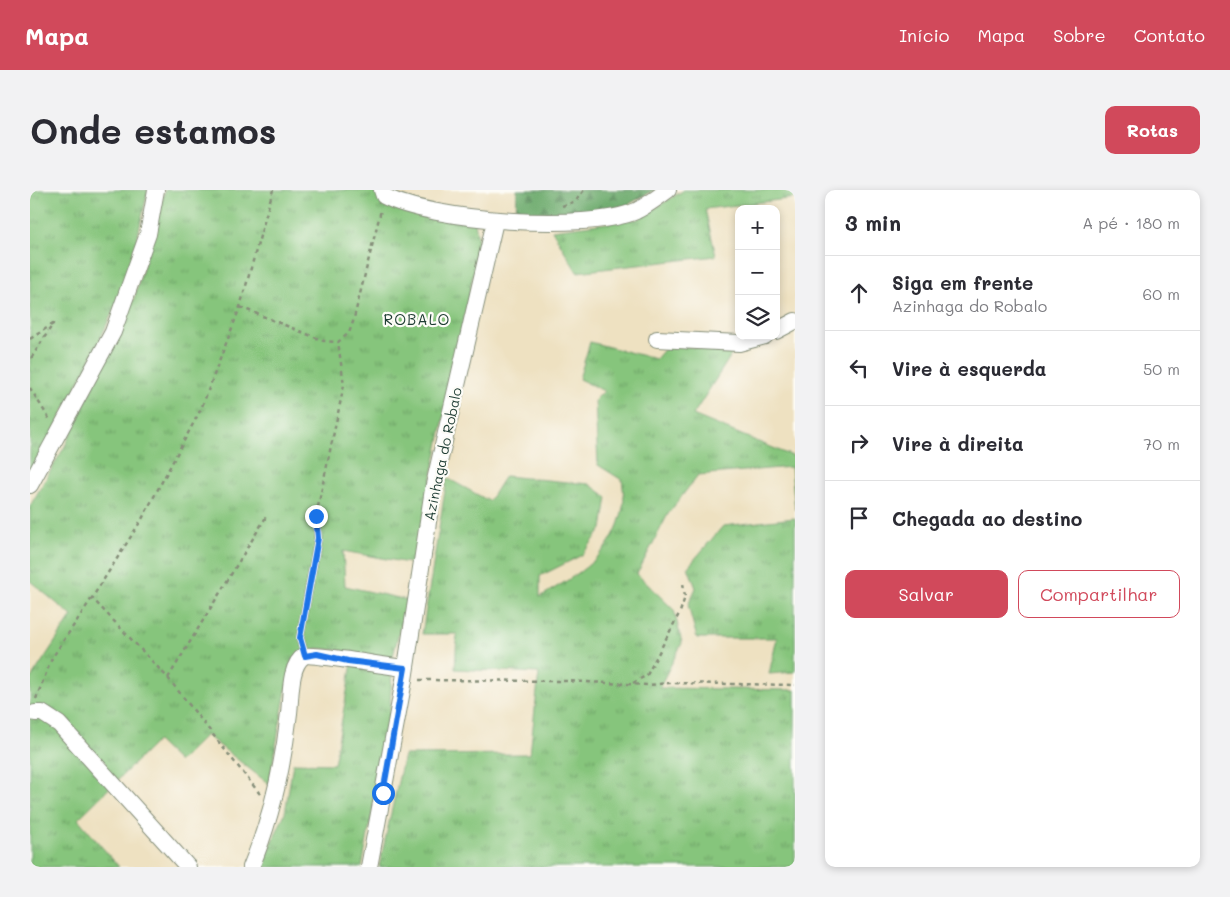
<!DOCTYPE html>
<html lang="pt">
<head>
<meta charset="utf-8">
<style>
  :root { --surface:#fff; --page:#f2f2f3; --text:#2b2b33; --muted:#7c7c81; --line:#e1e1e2; --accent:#d1495b }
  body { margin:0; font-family:Mali,sans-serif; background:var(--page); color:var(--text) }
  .controls { position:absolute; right:15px; top:15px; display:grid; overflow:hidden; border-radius:10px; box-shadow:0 2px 8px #0003 }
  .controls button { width:45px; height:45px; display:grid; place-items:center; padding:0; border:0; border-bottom:1px solid var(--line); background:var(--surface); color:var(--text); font:25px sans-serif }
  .stop { position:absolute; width:15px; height:15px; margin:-11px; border:4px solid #1a73e8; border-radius:50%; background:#fff }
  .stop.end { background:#1a73e8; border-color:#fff; box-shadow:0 1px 5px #0008 }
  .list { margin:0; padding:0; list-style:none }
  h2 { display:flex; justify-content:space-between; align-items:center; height:65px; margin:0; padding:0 20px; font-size:21px }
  h2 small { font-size:16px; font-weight:400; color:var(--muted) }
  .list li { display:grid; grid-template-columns:32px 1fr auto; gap:15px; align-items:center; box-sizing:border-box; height:75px; padding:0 20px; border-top:1px solid var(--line) }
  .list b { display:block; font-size:19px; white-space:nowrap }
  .list p { margin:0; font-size:16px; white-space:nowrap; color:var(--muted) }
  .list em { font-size:16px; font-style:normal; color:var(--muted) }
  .actions { display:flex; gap:10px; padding:15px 20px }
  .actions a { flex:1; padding:11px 0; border:1px solid var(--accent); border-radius:10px; text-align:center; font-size:18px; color:var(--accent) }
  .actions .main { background:var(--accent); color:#fff }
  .icon { flex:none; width:28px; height:28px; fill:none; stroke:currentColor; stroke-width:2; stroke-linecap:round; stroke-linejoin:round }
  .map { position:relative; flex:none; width:765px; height:677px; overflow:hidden; border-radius:10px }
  header { display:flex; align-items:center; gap:30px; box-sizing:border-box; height:70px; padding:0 25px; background:var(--accent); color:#fff }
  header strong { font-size:24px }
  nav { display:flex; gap:28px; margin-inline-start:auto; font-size:18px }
  .intro { display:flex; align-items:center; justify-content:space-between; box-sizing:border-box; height:120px; padding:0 30px }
  h1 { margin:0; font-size:35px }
  .button { padding:12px 22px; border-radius:10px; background:var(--accent); color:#fff; font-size:18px; font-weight:700 }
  main { display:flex; gap:30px; padding:0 30px }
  aside { flex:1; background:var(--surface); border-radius:10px; box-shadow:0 2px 8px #0003 }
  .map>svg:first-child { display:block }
  .grass { fill:url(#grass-tufts); stroke:#528158 }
  .forest { fill:url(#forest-firs); stroke:#467450 }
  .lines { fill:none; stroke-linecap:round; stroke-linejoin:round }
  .lane-casing { stroke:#868f7a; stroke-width:9 }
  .street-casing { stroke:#868f7a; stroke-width:18 }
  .path { stroke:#868f7a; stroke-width:2.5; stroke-dasharray:4 4; stroke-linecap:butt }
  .lane { stroke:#fff; stroke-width:8 }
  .street { stroke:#fff; stroke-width:16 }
  .route { stroke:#1a73e8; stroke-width:6 }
  .labels { text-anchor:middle; stroke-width:4.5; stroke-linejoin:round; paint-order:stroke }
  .street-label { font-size:14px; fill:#1f3d34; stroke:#fdfcf7 }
  .neighbourhood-label { font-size:15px; letter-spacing:1px; fill:#1f3d34; stroke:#fdfcf7 }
</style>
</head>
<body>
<header>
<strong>Mapa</strong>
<nav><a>Início</a><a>Mapa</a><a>Sobre</a><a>Contato</a></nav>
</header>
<div class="intro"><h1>Onde estamos</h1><a class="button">Rotas</a></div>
<main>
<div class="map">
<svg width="765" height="677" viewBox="0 0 765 677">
  <defs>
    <pattern id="grass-tufts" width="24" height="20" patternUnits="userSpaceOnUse" patternTransform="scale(1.25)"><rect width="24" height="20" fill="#86c57c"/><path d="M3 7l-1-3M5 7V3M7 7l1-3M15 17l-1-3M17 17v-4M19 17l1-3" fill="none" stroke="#6da166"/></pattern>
    <pattern id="forest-firs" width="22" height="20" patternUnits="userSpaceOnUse" patternTransform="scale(1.25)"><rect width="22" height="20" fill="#6caa6c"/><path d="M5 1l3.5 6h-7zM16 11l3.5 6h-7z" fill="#588c5a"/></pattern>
  </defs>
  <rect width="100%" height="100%" fill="#fdfcf7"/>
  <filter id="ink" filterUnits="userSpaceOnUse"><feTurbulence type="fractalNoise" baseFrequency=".02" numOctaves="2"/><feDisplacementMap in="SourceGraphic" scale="10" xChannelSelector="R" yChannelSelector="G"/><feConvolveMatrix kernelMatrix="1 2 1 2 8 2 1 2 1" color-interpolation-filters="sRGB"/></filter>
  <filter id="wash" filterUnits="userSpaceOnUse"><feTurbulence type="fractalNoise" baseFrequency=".0096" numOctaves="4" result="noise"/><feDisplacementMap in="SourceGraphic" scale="20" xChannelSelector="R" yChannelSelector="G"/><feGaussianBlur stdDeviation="1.12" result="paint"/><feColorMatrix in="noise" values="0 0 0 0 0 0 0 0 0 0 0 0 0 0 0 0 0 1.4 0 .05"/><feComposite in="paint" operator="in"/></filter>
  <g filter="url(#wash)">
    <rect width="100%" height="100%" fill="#eee1c1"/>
    <path class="grass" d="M0 0H118L98 89 64 162 0 287Z
      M135 0H348L445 32 448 50 443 85 384 374 313 361 315 396 377 410 363 466 359 532 332 677H231L255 623 263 573 304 574 324 462 287 458 256 500 239 594 176 545 149 572 127 551 48 629 89 677H0V490L42 426 0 391V316L35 256 104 109Z
      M654 0H765V8L675 19 686 66 547 82 522 40 608 29Z
      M560 152 626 169 637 156 705 159 663 225 765 267V320L761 277 668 285 638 324 607 384 644 420 652 453 629 498 765 500V677H349L374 565 500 564 509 483 425 479 427 444H392L417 288 459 311 475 286 559 294 577 307 572 339 552 365 510 386V407C548 384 584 366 593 317 595 309 593 298 592 290L568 275 565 210 574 201 549 189Z
      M765 328V482L739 484 747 448H667L658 415 666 398 658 377 693 336Z"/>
    <path class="forest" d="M487 0H625L599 14 559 26 486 23Z"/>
  </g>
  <g filter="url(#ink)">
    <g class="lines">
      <defs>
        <path id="lane" d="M275 466 270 448 288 348 286 325"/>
        <path id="street" d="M352 0 354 6C402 31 556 42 606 21 617 16 628 7 638 0
          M746 141 765 131
          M627 149 709 153 735 146
          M0 295 83 142 118 44 126 0
          M5 523H12L29 534 158 677
          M221 677C242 627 253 577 259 523 261 508 259 475 274 466 281 463 361 477 375 478
          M339 677 374 490 403 299 465 31"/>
      </defs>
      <use href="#lane" class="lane-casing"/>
      <use href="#street" class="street-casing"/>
      <path class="path" d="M0 4 4 0
        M532 16 546 11 554 0
        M210 117 294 151 308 152 319 143 323 132 351 20
        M0 149 23 134 0 170
        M0 198 20 230
        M288 317 314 195 308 152
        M138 488 236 327
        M389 490 535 491 619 495 639 493 765 495
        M603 493 617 485 650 422 655 407 653 393
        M6 509 22 468 62 408
        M230 604 138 488 62 408 112 329 171 219 210 117 243 0"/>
      <use href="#lane" class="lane"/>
      <use href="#street" class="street"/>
    </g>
  </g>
  <g class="lines" filter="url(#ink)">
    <path class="route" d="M286 326 288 348 270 448 275 466 287 464 318 471 375 478 353 603"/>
  </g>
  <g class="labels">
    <g class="street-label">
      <text transform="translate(413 264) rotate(-78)" y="5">Azinhaga do Robalo</text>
    </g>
    <g class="neighbourhood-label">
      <text x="387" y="135">ROBALO</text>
    </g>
  </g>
</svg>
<div class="controls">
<button>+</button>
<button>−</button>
<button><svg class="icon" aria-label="layers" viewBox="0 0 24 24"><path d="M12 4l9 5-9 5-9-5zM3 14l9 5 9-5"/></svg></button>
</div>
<div class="stop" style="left:353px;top:603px"></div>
<div class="stop end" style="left:286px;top:326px"></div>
</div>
<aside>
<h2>3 min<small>A pé · 180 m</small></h2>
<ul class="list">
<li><svg class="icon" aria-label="ahead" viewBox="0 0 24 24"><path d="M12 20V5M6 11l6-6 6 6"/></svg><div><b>Siga em frente</b><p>Azinhaga do Robalo</p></div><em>60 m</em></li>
<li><svg class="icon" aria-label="left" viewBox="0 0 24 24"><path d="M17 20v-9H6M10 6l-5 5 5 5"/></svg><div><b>Vire à esquerda</b></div><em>50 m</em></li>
<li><svg class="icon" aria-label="right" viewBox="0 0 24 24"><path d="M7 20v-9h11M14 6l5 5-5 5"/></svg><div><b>Vire à direita</b></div><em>70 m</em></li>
<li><svg class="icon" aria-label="arrive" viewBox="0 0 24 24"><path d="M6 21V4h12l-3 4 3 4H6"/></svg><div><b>Chegada ao destino</b></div></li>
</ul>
<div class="actions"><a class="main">Salvar</a><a>Compartilhar</a></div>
</aside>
</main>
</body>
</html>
